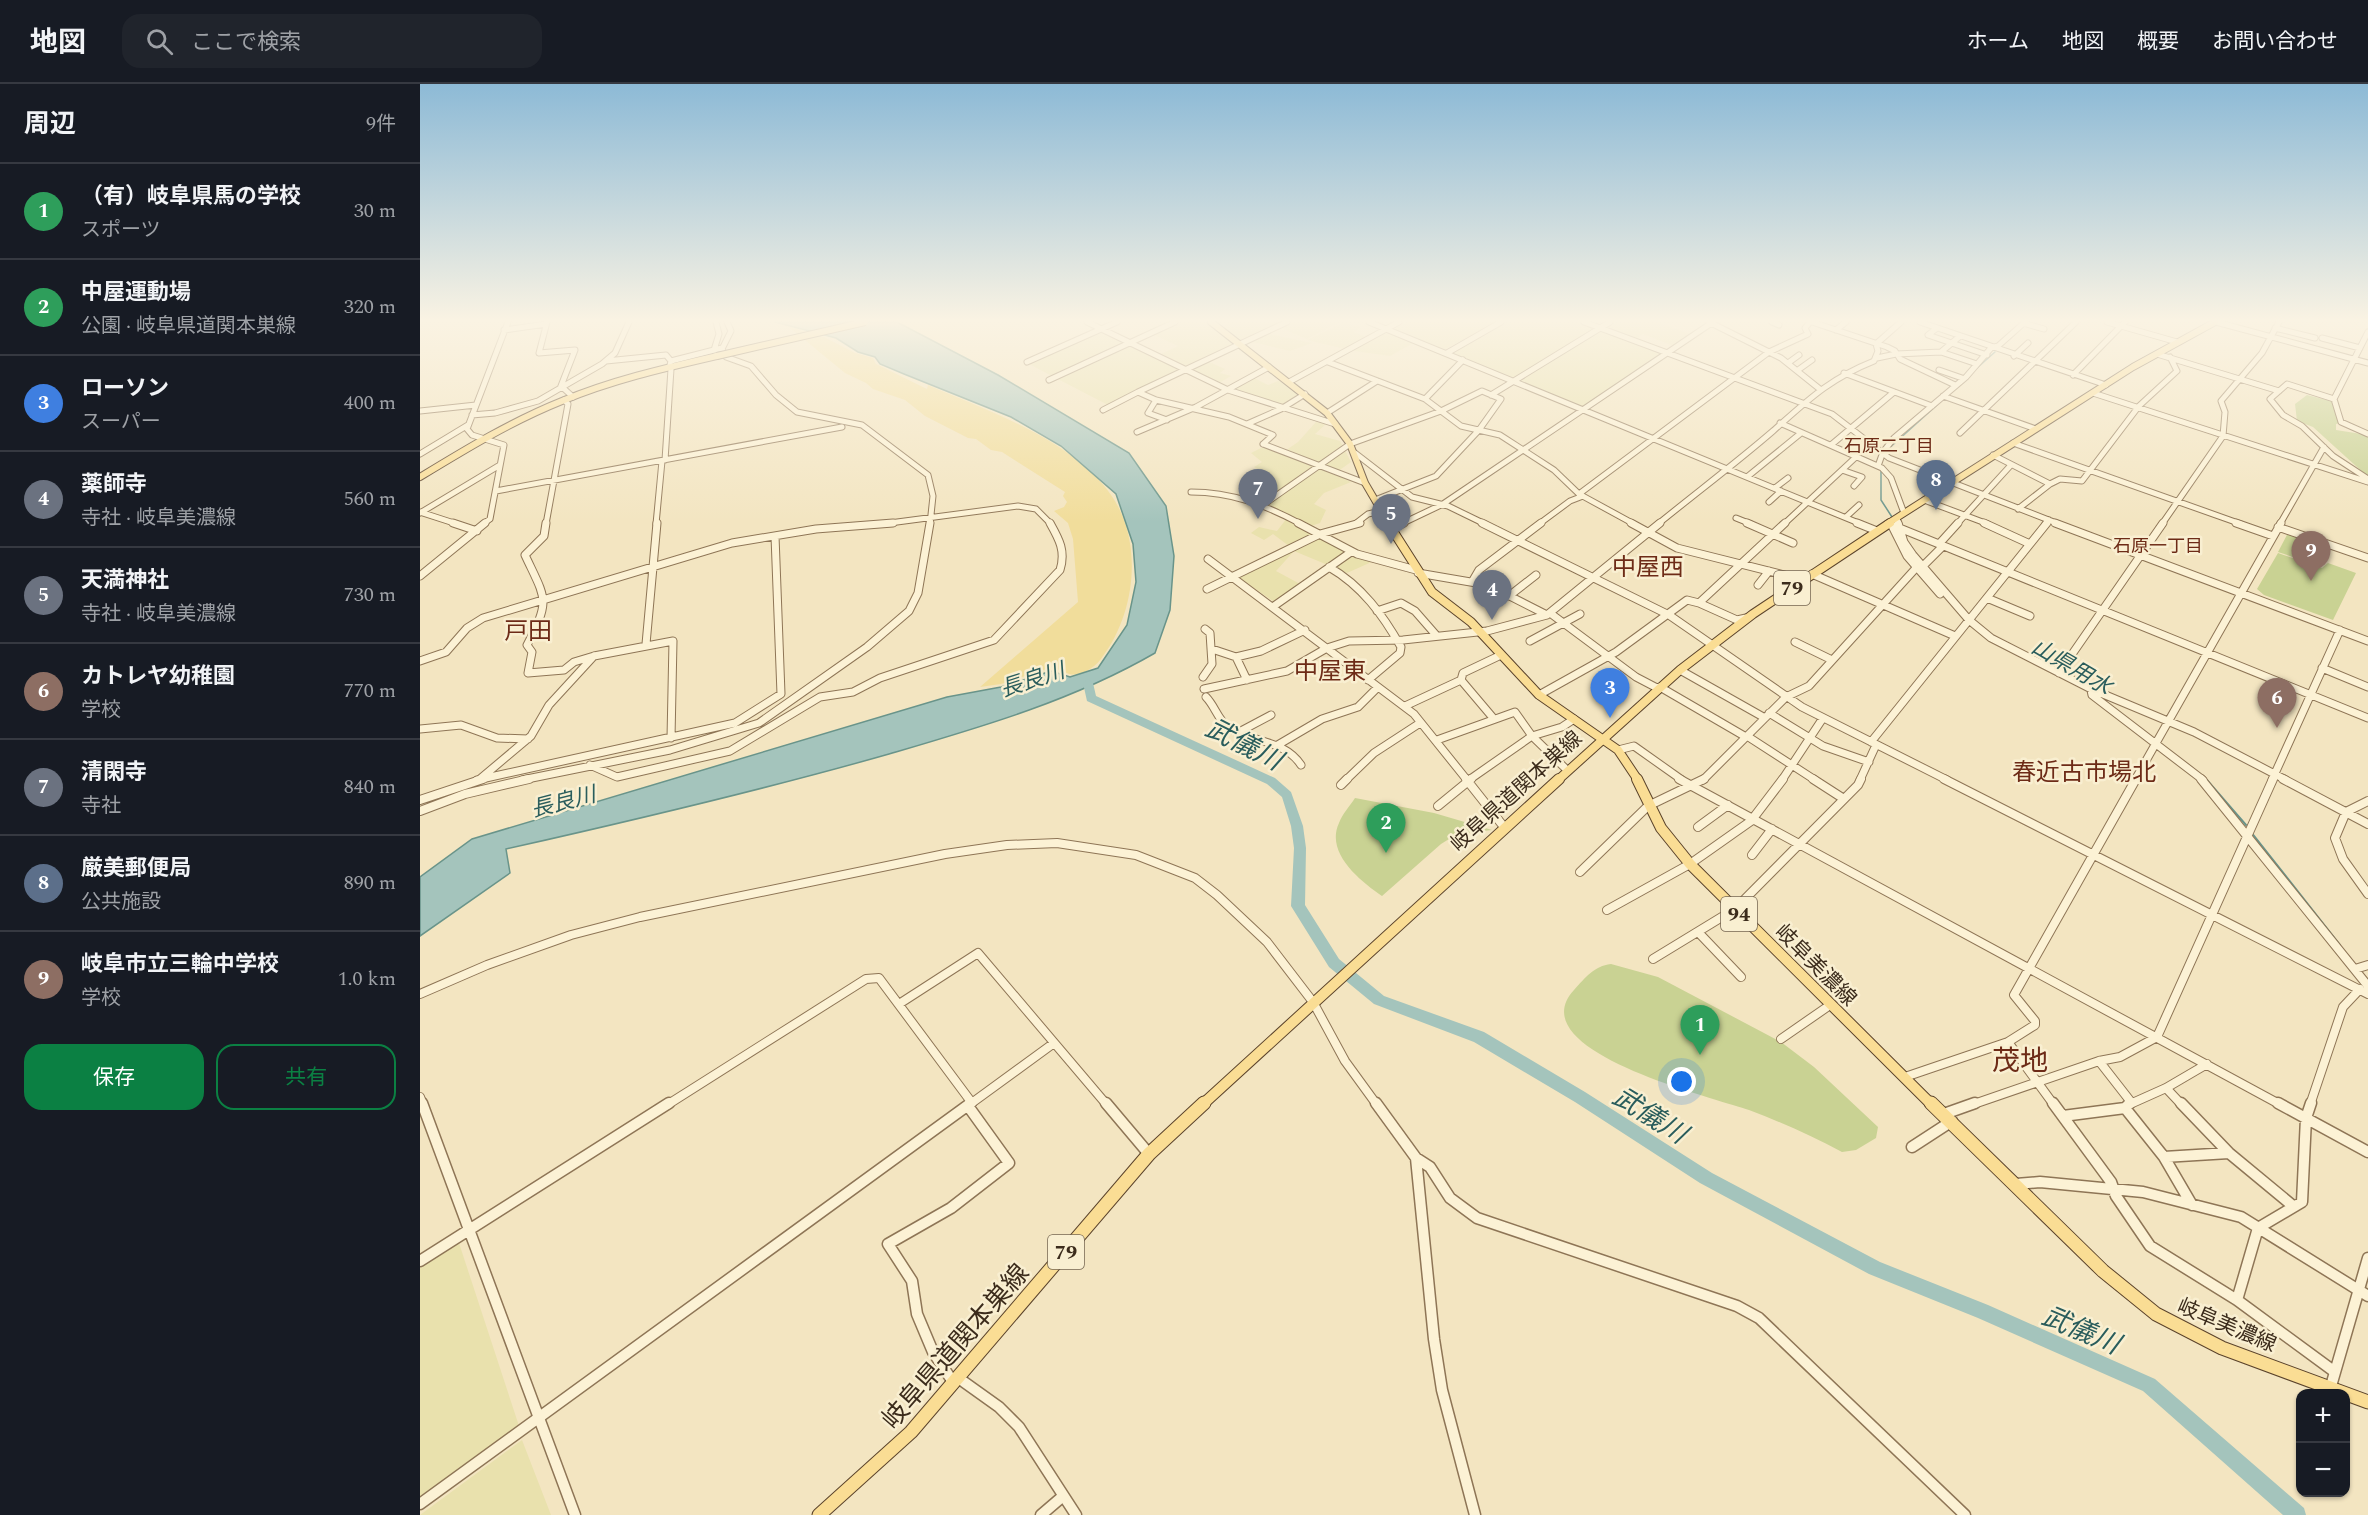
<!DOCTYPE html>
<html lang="ja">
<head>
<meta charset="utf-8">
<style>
  :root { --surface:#171b24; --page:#20242c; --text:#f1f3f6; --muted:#9ea1a6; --line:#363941; --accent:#0b8043 }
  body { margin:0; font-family:Spectral,"Noto Sans JP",serif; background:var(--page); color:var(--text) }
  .controls { position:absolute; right:18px; bottom:18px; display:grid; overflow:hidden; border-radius:12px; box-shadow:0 2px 4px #0004 }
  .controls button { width:54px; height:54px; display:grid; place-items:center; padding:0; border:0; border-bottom:2px solid var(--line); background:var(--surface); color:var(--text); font:30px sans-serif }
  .you { position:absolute; left:1262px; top:998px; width:21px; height:21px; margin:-15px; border:4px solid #fff; border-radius:50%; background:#1a73e8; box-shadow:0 0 0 9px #1a73e833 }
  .badge { display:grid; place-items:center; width:39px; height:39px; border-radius:50%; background:var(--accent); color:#fff; font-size:20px; font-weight:700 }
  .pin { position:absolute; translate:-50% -50px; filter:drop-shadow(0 2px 3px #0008) }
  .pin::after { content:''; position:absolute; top:32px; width:21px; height:18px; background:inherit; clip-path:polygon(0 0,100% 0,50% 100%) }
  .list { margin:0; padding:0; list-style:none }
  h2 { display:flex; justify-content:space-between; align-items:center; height:78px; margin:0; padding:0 24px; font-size:26px }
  h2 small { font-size:20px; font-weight:400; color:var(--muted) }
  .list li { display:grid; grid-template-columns:39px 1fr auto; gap:18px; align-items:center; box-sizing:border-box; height:96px; padding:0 24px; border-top:2px solid var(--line) }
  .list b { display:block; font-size:22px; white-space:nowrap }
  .list p { margin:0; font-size:20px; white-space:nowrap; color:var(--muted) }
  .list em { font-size:20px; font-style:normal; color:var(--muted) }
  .actions { display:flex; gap:12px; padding:18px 24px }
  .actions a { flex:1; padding:14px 0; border:2px solid var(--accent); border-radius:18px; text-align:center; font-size:21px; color:var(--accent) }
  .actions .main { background:var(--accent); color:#fff }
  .icon { flex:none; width:33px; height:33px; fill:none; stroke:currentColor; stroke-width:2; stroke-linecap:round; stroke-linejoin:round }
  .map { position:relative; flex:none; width:1948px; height:1431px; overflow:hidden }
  header { display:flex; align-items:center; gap:36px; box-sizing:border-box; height:84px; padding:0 30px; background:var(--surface); border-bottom:2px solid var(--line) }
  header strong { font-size:28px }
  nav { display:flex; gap:33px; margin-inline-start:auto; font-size:21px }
  .search { width:420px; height:54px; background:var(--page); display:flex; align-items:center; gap:15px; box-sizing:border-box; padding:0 21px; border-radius:18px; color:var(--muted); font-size:22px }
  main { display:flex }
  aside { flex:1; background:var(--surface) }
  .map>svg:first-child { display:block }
  .farmland { fill:#e9e1ad }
  .green { fill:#c9d293 }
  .sand { fill:#f1dd9b }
  .water { fill:#a4c4bc; stroke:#69948a; stroke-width:1.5 }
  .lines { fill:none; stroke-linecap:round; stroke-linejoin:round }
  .stream-far1 { stroke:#69948a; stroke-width:1.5 }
  .stream { stroke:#69948a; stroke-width:2 }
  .river { fill:#a4c4bc; fill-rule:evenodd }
  .minor-far3-casing { stroke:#8e7556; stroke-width:7 }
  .minor-far2-casing { stroke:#8e7556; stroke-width:9 }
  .minor-far1-casing { stroke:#8e7556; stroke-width:10 }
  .minor-casing { stroke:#8e7556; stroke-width:13 }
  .major-far3-casing { stroke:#5b432b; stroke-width:8 }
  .major-far2-casing { stroke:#5b432b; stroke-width:10 }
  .major-far1-casing { stroke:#5b432b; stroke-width:12 }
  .major-casing { stroke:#5b432b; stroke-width:15 }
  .minor-far3 { stroke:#fcf2d5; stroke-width:5 }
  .minor-far2 { stroke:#fcf2d5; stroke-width:7 }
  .minor-far1 { stroke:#fcf2d5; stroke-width:8 }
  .minor { stroke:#fcf2d5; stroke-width:10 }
  .major-far3 { stroke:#fadd94; stroke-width:6 }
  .major-far2 { stroke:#fadd94; stroke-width:8 }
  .major-far1 { stroke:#fadd94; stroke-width:10 }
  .major { stroke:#fadd94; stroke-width:13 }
  .major-bridge-casing { stroke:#5b432b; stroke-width:8; stroke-linecap:butt }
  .major-bridge { stroke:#fadd94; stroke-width:6 }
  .labels { text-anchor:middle; stroke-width:5; stroke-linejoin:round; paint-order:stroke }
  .far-neighbourhood-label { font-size:18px; fill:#6d2b17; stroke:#f9efd1 }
  .shield { fill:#f9efd1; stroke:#756652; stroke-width:1.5 }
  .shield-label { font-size:20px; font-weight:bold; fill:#3c2c1c }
  .street-label { font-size:21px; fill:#3c2c1c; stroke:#f9efd1 }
  .water-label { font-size:22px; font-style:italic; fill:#2a5d5c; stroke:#f9efd1 }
  .quarter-label { font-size:24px; fill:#6d2b17; stroke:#f9efd1 }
  .near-street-label { font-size:26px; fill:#3c2c1c; stroke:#f9efd1 }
  .near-water-label { font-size:27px; font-style:italic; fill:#2a5d5c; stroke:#f9efd1 }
  .near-quarter-label { font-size:28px; fill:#6d2b17; stroke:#f9efd1 }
</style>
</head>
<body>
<header>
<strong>地図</strong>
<div class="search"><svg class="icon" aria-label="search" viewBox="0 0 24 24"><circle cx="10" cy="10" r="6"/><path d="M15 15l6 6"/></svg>ここで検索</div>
<nav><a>ホーム</a><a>地図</a><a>概要</a><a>お問い合わせ</a></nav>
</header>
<main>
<aside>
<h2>周辺<small>9件</small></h2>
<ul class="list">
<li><span class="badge" style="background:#2e9e5b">1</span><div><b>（有）岐阜県馬の学校</b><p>スポーツ</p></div><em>30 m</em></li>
<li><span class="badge" style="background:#2e9e5b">2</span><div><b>中屋運動場</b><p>公園 · 岐阜県道関本巣線</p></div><em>320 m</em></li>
<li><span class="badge" style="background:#3f7fe0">3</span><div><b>ローソン</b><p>スーパー</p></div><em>400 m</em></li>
<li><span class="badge" style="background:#6b7280">4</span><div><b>薬師寺</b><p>寺社 · 岐阜美濃線</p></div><em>560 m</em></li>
<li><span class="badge" style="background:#6b7280">5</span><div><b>天満神社</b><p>寺社 · 岐阜美濃線</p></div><em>730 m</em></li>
<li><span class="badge" style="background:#8d6e63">6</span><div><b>カトレヤ幼稚園</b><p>学校</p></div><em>770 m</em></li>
<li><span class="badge" style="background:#6b7280">7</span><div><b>清閑寺</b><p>寺社</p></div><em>840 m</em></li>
<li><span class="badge" style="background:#5c6f8a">8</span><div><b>厳美郵便局</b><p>公共施設</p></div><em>890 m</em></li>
<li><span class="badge" style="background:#8d6e63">9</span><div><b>岐阜市立三輪中学校</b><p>学校</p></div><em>1.0 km</em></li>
</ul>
<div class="actions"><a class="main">保存</a><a>共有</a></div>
</aside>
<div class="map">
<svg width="1948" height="1431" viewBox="0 0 1948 1431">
  <rect width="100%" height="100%" fill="#f3e5c1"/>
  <path class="farmland" d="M757 238H788L816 258 769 284 741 270 758 262 730 249Z
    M812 238H865L822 258 801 243Z
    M873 238H920L887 255 861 244Z
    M925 238 940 244 933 248 949 254 925 265 887 256Z
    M988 238H1075L1024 266 974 245Z
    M1088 238H1157L1175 244 1093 295 1032 269Z
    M1197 238H1246L1242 240 1273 251 1256 263 1223 250 1217 254 1187 243Z
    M681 246 762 285 688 321 607 279Z
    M968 247 995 258 970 272 928 266Z
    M1181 247 1245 270 1164 325 1098 298Z
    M849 250 892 259 870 267 833 258Z
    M787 277 805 285 800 289 811 292 799 299 770 285Z
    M834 294 848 301 863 295 882 310 865 322 813 305Z
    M896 338 906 340 895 350 920 357 931 378 914 390 931 398 904 409 894 420 906 426 900 439 891 442 934 468 956 476 927 489 874 467 856 487 882 501 856 519 819 494 873 465 853 450 844 456 831 449 839 443 857 447 867 434 821 411 847 390 834 383 842 378 831 369 845 362 862 369 878 358Z
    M39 1159 99 1342 0 1413V1184Z
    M102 1356 131 1431H0Z"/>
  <path class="green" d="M1887 311 1919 319 1921 339 1916 340V346L1948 351V393L1893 343 1877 337 1875 320Z
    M1868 449 1903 462 1894 480 1858 468Z
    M1858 469 1902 484 1908 479 1936 489 1913 536 1844 511 1837 505Z
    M935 714 1014 729 1072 746 1037 750 1021 760 962 812C940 797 905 769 919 739 922 730 930 722 935 714Z
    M1191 880 1238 893 1361 958 1394 983 1458 1043 1456 1054 1436 1066 1422 1068C1392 1052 1361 1038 1329 1026 1295 1014 1098 967 1154 906 1165 894 1174 882 1191 880Z"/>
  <path class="sand" d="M369 243 404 253 435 269 453 274 456 280 507 305 508 301C570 328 658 357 695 417 723 464 714 530 683 572 677 582 662 593 649 590 644 588 638 585 632 583L581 600 560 603 658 518 653 455 648 439 634 427 644 423 647 418 643 412 645 408 582 368 571 366 556 355 548 354 505 332 485 316 453 305 446 299 425 289Z"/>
  <path class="water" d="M355 238H477L578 291 709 369 746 422 754 472 750 526 735 569C652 617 561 643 469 670 343 706 215 736 86 765L90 789 0 852V793L52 755 527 613 581 603 631 587 650 593 678 584 707 541 716 498 713 460 696 410 641 362 591 333 484 290 460 280 455 273 438 268 416 254Z"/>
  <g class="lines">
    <path class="stream-far1" d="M1557 284 1575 268
      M1466 367 1517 321
      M1461 385V416L1472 433"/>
    <path class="stream" d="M1786 695 1826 741
      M1831 748 1920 861"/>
    <path class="river" d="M668 595 673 599 676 612 855 694 871 708 883 742 886 764 885 821 919 875 964 912 1064 948 1165 1008 1292 1089 1460 1178 1568 1221 1735 1295 1884 1424 1886 1431H1863L1723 1307 1558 1234 1449 1190 1280 1099 1155 1018 1054 958 954 920 909 883 871 822 874 764 871 742 862 713 847 700 667 617 663 599Z"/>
    <defs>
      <path id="minor-far3" d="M127 238 119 269 155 266 141 302
        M307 238 311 247 302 265 306 273 331 282 356 311 377 328 442 341 508 391 513 412 510 440
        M667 238 808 306 915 340
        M949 238 1441 440
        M1164 238 1412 330 1469 374 1639 440
        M1289 238 1361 274 1401 306
        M1352 238 1359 241
        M1392 238 1467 263 1475 267 1480 275 1535 301
        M1500 238 1686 301
        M1687 238 1757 258
        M1796 238 1948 279
        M1603 239 1624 245
        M1517 244 1508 251 1567 271
        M1855 244 1895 254
        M84 246 126 240
        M1416 246 1426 238
        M1948 248 1914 315 1921 338 1948 350
        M1902 254 1940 264
        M1456 260 1481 238
        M294 266 299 250 296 238
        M1521 268 1557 280
        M1027 269 1081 238
        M1737 270 1859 307
        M1594 272 1608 259
        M1457 274 1476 270 1521 268 1539 253
        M186 277 246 271 251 277 250 281
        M251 277 302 264
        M607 278 697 238
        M908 278 1005 315 1041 342 1080 351 1134 386 1159 410 1214 440
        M1368 279 1379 271
        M1378 286 1392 276
        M1519 286 1542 294
        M1424 289 1512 322
        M1653 291 1705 238
        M629 296 755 238
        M869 298 979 238
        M141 302 153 313
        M1673 309 1948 398
        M1071 311 1190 238
        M1523 312 1616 345
        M1005 315 1043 276
        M1914 315 1867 300 1850 315 1863 331 1882 342 1913 372 1948 395
        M736 316 728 329 747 336
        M683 326 718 308
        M0 327 56 321
        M907 329 957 297
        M52 331 75 329 118 317 182 280 195 269 209 238
        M1360 339 1462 384 1471 394 1484 429
        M827 340 861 325 885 310
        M717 348 776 323 849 283
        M1540 349 1656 238
        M1593 359 1821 440
        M843 360 853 351 809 333 736 316 718 308 867 238
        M843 360 945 399
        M1411 361 1474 308
        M935 369 992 413 1028 422 1065 440
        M0 370 48 341
        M1573 371 1630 400 1640 395 1662 397 1719 322 1757 287 1750 273
        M245 376 251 285
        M1458 382 1463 368 1474 354 1546 293 1571 264 1578 262 1605 238
        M1422 386 1442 393 1434 402
        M1327 393 1381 349
        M1355 404 1368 394
        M76 407 422 343
        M771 408C812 408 845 421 881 440
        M1159 410 1349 268 1388 250 1385 244 1390 238
        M1504 416 1568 440
        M1349 418 1361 407
        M843 421 930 360 1021 327 1062 307 1081 315 1059 346 1016 392 955 416
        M1598 425 1630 400
        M0 428 37 440
        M0 429 80 381
        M1426 433 1439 421
        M1316 434 1331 440
        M1477 435 1479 440
        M63 440 70 435 84 361 52 351 47 345 88 238
        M126 440 148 320 144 316
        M236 440 242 377
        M462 440 598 422 616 425 631 440
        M935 440 948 430 961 427
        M981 440 1023 420 1293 238
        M1119 440 1150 417 1163 412
        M1238 440C1276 409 1316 379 1353 347 1388 316 1409 295 1454 277L1458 267 1456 260
        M1364 440 1437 372
        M1537 440 1591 381
        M1625 440 1629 436
        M1742 440 1803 352 1805 328 1801 317 1842 269 1859 238
        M1860 440 1904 363"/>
      <path id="minor-far2" d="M33 439 57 447
        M126 439 124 452 105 471C126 516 131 515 107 561L112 568 108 589 144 586 154 578 174 572 253 557 251 654
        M878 439 937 470 996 486
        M1062 439 1249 531 1382 623 1527 696
        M1211 439 1257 464 1384 496
        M1327 439 1373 459
        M1437 439 1457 447
        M1478 439 1484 458 1493 471 1549 536 1571 554 1671 605 1774 648 1866 696
        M1564 439 1610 460
        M1635 439 1948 557
        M1816 439 1853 452
        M1471 440 1487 472 1520 510
        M1477 443 1948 634
        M1858 443 1948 474
        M972 445 984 439
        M1519 460 1538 439
        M788 475 994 630 1047 696
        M1503 482 1523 462
        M909 483C942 502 963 531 981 563L980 569 948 596
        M998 489 1068 501 1127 531
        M1392 490 1535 552
        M0 492 65 439
        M1052 498 1059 486 1121 439
        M1338 501 1349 487
        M787 505 900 450 940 439
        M1089 512 1116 491
        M1567 514 1610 532
        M1279 519 1317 536 1326 534
        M854 522 931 468
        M957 527 981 519 995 527 1016 551
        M1130 529 1216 593 1239 605
        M1110 557 1160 530
        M1375 558 1412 576
        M226 560 237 439
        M792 565 816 573
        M0 577 26 568 47 544 63 534 312 459 396 445 473 439
        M1902 584 1948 603
        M1260 586 1345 634
        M1639 589 1743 439
        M783 593 792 580 790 549 785 545
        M827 596 816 573 841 567 885 546
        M1041 596 1074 635
        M1240 603 1326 653
        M784 605 867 587 907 564 929 557 983 556 1067 547 1127 531 1240 439
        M1671 606 1672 611 1783 696
        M1119 611 1196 568 1267 516 1279 519 1365 439
        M786 613C795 622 798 636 808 643 831 659 864 655 881 681
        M985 622 1041 596 1043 589 1081 571
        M1349 629 1403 662 1449 678
        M0 645 41 641 77 654 108 655
        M819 648 851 631
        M1327 652 1395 696
        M1017 656 1095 628 1112 652 1142 643 1154 635
        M1451 658 1627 439
        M856 662 902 635 938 623 958 603
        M1198 666 1214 662 1262 696
        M170 681 197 693 310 667 400 613 433 608 460 594 574 556 640 486C646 467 639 455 630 439
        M60 695 111 652 129 621 174 572
        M57 696 315 639 361 610 355 452
        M102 696 250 666 339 639 447 563 489 527 498 509 510 439
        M926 696 954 669 1000 639
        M1049 696 1112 652 1147 686
        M1283 696 1366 613 1389 602 1496 484 1503 482
        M1362 696 1403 634
        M1440 696 1456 661
        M1715 696 1861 439
        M1852 696 1920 546"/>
      <path id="minor-far1" d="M1046 695 1084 743
        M1259 695 1861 1021
        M1393 695 1424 715
        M1524 695 1948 910
        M1781 695 1948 902
        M1863 695 1948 740
        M921 701 927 695
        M0 716 63 695
        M1948 717 1926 728 1915 754 1923 775 1948 810
        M1018 722 1051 695
        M0 727 45 710 109 695
        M1278 743 1308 721
        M1332 771 1352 745
        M1160 788 1228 722 1284 695
        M1187 826 1270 780 1331 737 1363 695
        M1278 848 1321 893
        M1233 875 1315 825 1438 701 1441 695
        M1935 885 1948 881
        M0 910 67 881 151 851 220 833 525 770 587 761 637 759 716 771 775 794 797 811 847 858 893 918 925 977 957 1021
        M479 920 558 869 687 1021
        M1361 955 1410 921
        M1588 958 1634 1021
        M1679 977 1711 1018
        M1485 993 1588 958 1615 941V937L1594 911 1716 695
        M1746 1004 1762 1021
        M0 1013 3 1021
        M247 1021 446 895 459 894 552 1019
        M549 1021 634 959
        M1551 1021 1679 977 1700 973 1737 953 1853 695
        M1708 1021 1746 1004 1787 980
        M1890 1021 1923 923 1940 905"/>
      <path id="minor" d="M2 1019 155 1431
        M686 1019 729 1070
        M956 1019 996 1074 1014 1255 1022 1306 1055 1431
        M1633 1019 1691 1098 1696 1112 1730 1162 1817 1216 1915 1288
        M1761 1019 1809 1069 1873 1122
        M1858 1019 1948 1068
        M1705 1024 1744 1073 1772 1121
        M1524 1030 1555 1019
        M1643 1032 1705 1024 1710 1019
        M1492 1063 1532 1037
        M1744 1073 1809 1069
        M996 1074 1010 1083 1030 1114 1057 1134 1317 1222 1339 1234 1545 1431
        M1596 1100 1620 1098 1723 1108 1821 1133 1948 1212
        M0 1177 249 1019
        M1817 1216 1838 1144 1882 1118 1886 1034 1891 1019
        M537 1293 579 1323 599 1343 656 1431
        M533 1298 513 1268 497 1230 492 1197 468 1160 531 1124 589 1079 548 1022
        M1911 1302 1948 1174
        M0 1420 551 1019
        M621 1431 642 1413"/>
      <path id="major-far3" d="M791 238 907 329 930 360 945 399 969 440
        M0 393C46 365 92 337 142 317 192 296 245 284 297 272
        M1467 440 1713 283 1795 238"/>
      <path id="major-far2" d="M968 439 1012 508 1051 538 1119 611 1198 666 1218 696
        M1138 696 1260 586 1333 530 1470 439"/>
      <path id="major-far1" d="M1217 695 1241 744 1270 780 1512 1021
        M782 1021 1139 695"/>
      <path id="major" d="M1511 1019 1683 1187 1736 1230 1802 1264 1948 1318
        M399 1431 491 1348 729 1070 784 1019"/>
    </defs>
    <use href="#minor-far3" class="minor-far3-casing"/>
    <use href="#minor-far2" class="minor-far2-casing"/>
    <use href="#minor-far1" class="minor-far1-casing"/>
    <use href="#minor" class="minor-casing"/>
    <use href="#major-far3" class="major-far3-casing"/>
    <use href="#major-far2" class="major-far2-casing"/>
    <use href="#major-far1" class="major-far1-casing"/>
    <use href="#major" class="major-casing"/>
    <use href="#minor-far3" class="minor-far3"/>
    <use href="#minor-far2" class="minor-far2"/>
    <use href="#minor-far1" class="minor-far1"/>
    <use href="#minor" class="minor"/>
    <use href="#major-far3" class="major-far3"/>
    <use href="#major-far2" class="major-far2"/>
    <use href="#major-far1" class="major-far1"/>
    <use href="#major" class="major"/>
    <defs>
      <path id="major-bridge" d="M297 272 445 238"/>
    </defs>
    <use href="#major-bridge" class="major-bridge-casing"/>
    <use href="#major-bridge" class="major-bridge"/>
  </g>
  <linearGradient id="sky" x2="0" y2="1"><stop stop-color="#8dbad6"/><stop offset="0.54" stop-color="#faf3e3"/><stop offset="1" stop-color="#faf3e3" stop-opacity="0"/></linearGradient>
  <rect width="1948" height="438" fill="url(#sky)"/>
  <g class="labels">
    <g class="far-neighbourhood-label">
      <text x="1469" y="368">石原二丁目</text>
      <text x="1738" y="468">石原一丁目</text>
    </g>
    <g class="shield">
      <rect x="1354" y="487" width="36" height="34" rx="4.5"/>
      <rect x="1301" y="813" width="36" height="34" rx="4.5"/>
      <rect x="628" y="1151" width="36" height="34" rx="4.5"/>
    </g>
    <g class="shield-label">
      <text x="1372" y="511">79</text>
      <text x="1319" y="837">94</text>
      <text x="646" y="1175">79</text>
    </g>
    <g class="street-label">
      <text transform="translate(1096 707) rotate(-42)" y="7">岐阜県道関本巣線</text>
      <text transform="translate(1396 881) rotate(45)" y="7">岐阜美濃線</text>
      <text transform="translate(1807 1241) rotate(23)" y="7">岐阜美濃線</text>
    </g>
    <g class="water-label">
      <text transform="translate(1652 582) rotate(30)" y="8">山県用水</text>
      <text transform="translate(612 595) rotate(-18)" y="8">長良川</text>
      <text transform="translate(143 717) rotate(-14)" y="8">長良川</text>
    </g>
    <g class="quarter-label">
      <text x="1228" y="491">中屋西</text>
      <text x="108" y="555">戸田</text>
      <text x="910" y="595">中屋東</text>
      <text x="1664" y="696">春近古市場北</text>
    </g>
    <g class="near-street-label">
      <text transform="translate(535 1262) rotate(-49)" y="9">岐阜県道関本巣線</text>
    </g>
    <g class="near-water-label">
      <text transform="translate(824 660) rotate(27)" y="9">武儀川</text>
      <text transform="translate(1230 1031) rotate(32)" y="9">武儀川</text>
      <text transform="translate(1661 1246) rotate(23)" y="9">武儀川</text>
    </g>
    <g class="near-quarter-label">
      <text x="1600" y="986">茂地</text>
    </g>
  </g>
</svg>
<div class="controls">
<button>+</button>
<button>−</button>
</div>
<div class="you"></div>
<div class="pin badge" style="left:1280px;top:971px;background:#2e9e5b">1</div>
<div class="pin badge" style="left:966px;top:769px;background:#2e9e5b">2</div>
<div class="pin badge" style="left:1190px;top:634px;background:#3f7fe0">3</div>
<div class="pin badge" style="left:1072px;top:536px;background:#6b7280">4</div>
<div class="pin badge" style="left:971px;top:460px;background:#6b7280">5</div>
<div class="pin badge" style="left:1857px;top:644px;background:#8d6e63">6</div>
<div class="pin badge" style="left:838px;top:435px;background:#6b7280">7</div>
<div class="pin badge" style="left:1516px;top:426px;background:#5c6f8a">8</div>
<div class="pin badge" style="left:1891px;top:497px;background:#8d6e63">9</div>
</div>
</main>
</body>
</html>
